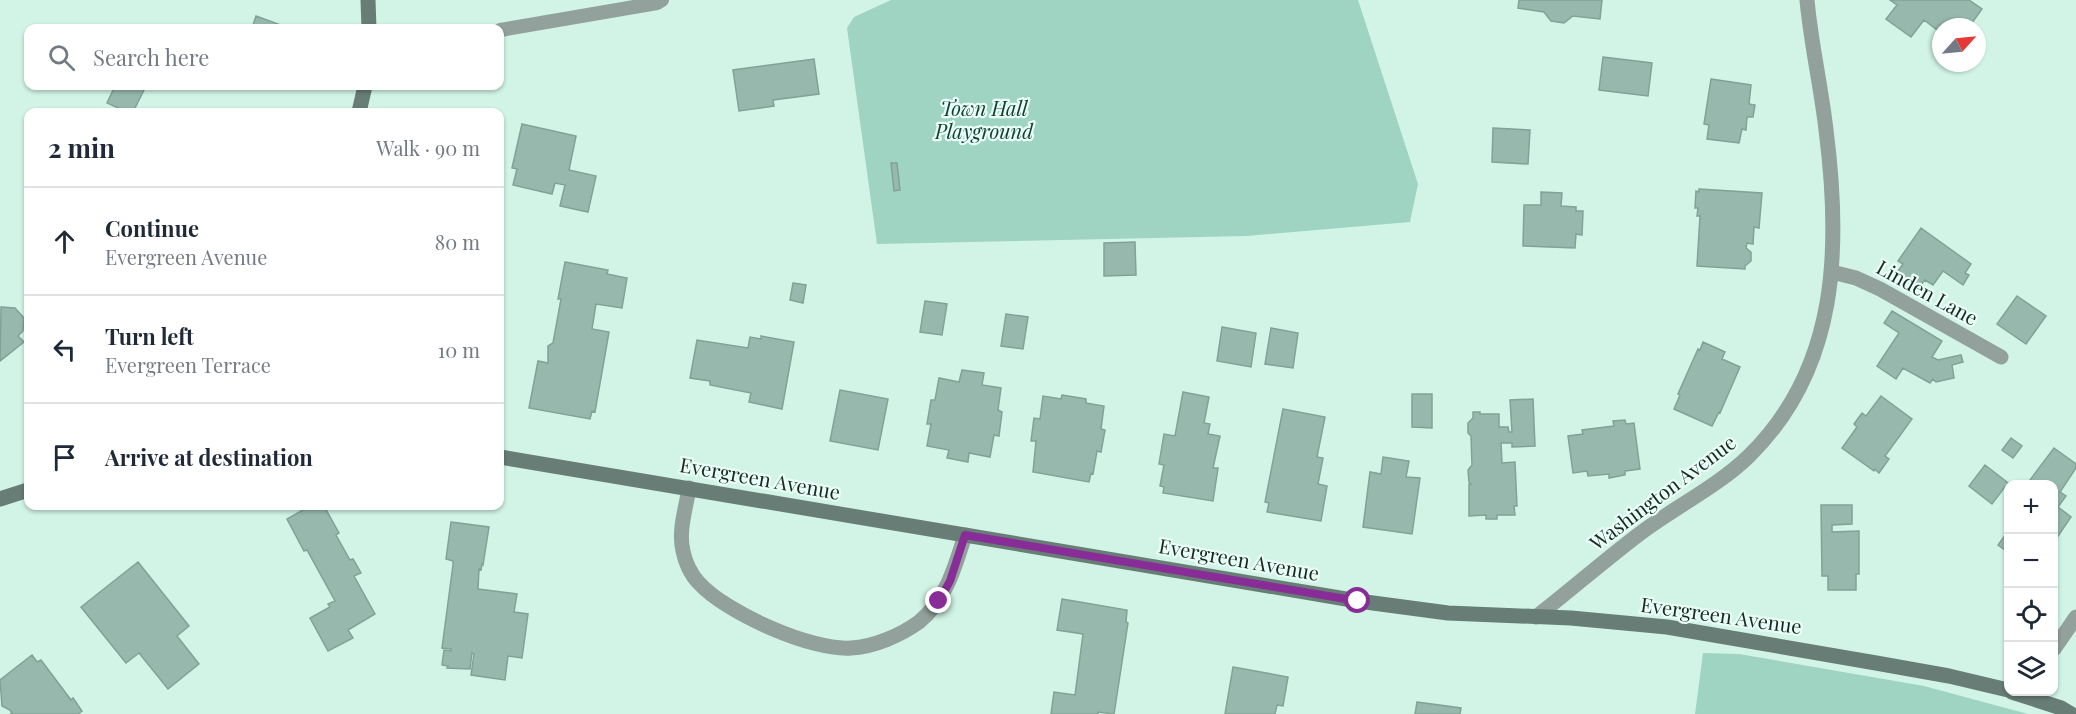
<!DOCTYPE html>
<html lang="en">
<head>
<meta charset="utf-8">
<style>
  :root { --surface:#fff; --page:#f6f6f7; --text:#1f2937; --muted:#747a83; --line:#e0e1e3 }
  body { margin:0; font-family:"Playfair Display",serif; background:var(--page); color:var(--text) }
  .controls { position:absolute; right:18px; bottom:18px; display:grid; overflow:hidden; border-radius:12px; box-shadow:0 2px 4px #0004 }
  .controls button { width:54px; height:54px; display:grid; place-items:center; padding:0; border:0; border-bottom:2px solid var(--line); background:var(--surface); color:var(--text); font:30px sans-serif }
  .compass { position:absolute; left:1932px; top:18px; width:54px; height:54px; border-radius:50%; background:var(--surface); box-shadow:0 2px 4px #0004; rotate:63deg }
  .stop { position:absolute; width:18px; height:18px; margin:-14px; border:4px solid #882c97; border-radius:50%; background:#fff }
  .stop.end { background:#882c97; border-color:#fff; box-shadow:0 2px 6px #0008 }
  .list { margin:0; padding:0; list-style:none }
  h2 { display:flex; justify-content:space-between; align-items:center; height:78px; margin:0; padding:0 24px; font-size:26px }
  h2 small { font-size:20px; font-weight:400; color:var(--muted) }
  .list li { display:grid; grid-template-columns:39px 1fr auto; gap:18px; align-items:center; box-sizing:border-box; height:108px; padding:0 24px; border-top:2px solid var(--line) }
  .list b { display:block; font-size:22px; white-space:nowrap }
  .list p { margin:0; font-size:20px; white-space:nowrap; color:var(--muted) }
  .list em { font-size:20px; font-style:normal; color:var(--muted) }
  .icon { flex:none; width:33px; height:33px; fill:none; stroke:currentColor; stroke-width:2; stroke-linecap:round; stroke-linejoin:round }
  .map { position:relative; flex:none; width:2076px; height:714px; overflow:hidden }
  .search { position:absolute; background:var(--surface); box-shadow:0 2px 4px #0004; left:24px; top:24px; width:480px; height:66px; display:flex; align-items:center; gap:15px; box-sizing:border-box; padding:0 21px; border-radius:12px; color:var(--muted); font-size:22px }
  .panel { position:absolute; background:var(--surface); box-shadow:0 2px 4px #0004; left:24px; top:108px; width:480px; height:402px; border-radius:12px }
  .map>svg:first-child { display:block }
  .green { fill:#9fd4c2 }
  .building { fill:#97b9ad; stroke:#81a296; stroke-width:1.5 }
  .lines { fill:none; stroke-linecap:round; stroke-linejoin:round }
  .service { stroke:#92a19c; stroke-width:14 }
  .minor { stroke:#92a19c; stroke-width:15 }
  .secondary { stroke:#687d76; stroke-width:15 }
  .route { stroke:#882c97; stroke-width:8 }
  .labels { text-anchor:middle; stroke-width:4.5; stroke-linejoin:round; paint-order:stroke }
  .park-label { font-size:20px; font-style:italic; fill:#124134; stroke:#e9fef6 }
  .street-label { font-size:20px; fill:#1a2723; stroke:#e9fef6 }
</style>
</head>
<body>
<div class="map">
<svg width="2076" height="714" viewBox="0 0 2076 714">
  <rect width="100%" height="100%" fill="#d1f4e7"/>
  <path class="green" d="M891 0H1358L1418 184 1410 222 1247 236 877 244 847 28 854 17Z
    M1703 653 1739 654 1924 686 2028 714H1695Z"/>
  <path class="building" d="M1519 0H1602L1600 19 1573 16 1564 23 1551 21 1544 12 1518 8Z
    M1890 0H1969L1982 9 1969 27H1944L1941 25 1937 30 1924 20 1911 37 1886 19 1897 5Z
    M256 16 286 27V28H252Z
    M1603 57 1652 63 1648 96 1599 90Z
    M814 59 819 94 773 100 774 106 739 111 733 70Z
    M1711 79 1751 85 1749 104 1755 105 1753 117H1747L1746 130 1742 129 1739 143 1707 139 1709 125 1704 124Z
    M115 86H146L133 112H127L107 103Z
    M522 124 576 136 569 170 596 176 588 212 560 206 565 185 555 183 552 194 513 185 517 169 512 168Z
    M1493 128 1530 130 1528 164 1492 162Z
    M891 163H897L900 190 894 191Z
    M1699 189 1762 193 1759 228 1754 227 1753 244 1747 243 1746 248 1751 252V261L1745 266V269L1697 266 1700 216H1697L1698 208H1695L1696 191 1699 192Z
    M1541 192 1562 193 1561 206 1576 207V211H1583L1582 235 1576 234 1575 248 1523 246 1524 205H1541Z
    M1921 228 1971 264 1965 273 1969 275 1963 285 1943 271 1933 285 1925 280 1917 289 1896 274 1903 264 1898 261Z
    M1135 242 1136 275 1104 276V243Z
    M565 262 608 270 607 274 627 278 622 308 596 304 592 329 609 332 595 412 592 411 590 419 529 408 538 361 548 363V346L553 343 561 299H558Z
    M793 283 806 285 803 303 790 300Z
    M2017 296 2046 316 2026 344 1997 324Z
    M925 301 947 304 942 335 920 332Z
    M1 307 15 308 24 318 23 331 18 336 24 342 0 361Z
    M1892 311 1942 341 1932 357 1938 360 1961 355 1963 362 1952 365 1954 378 1936 382 1933 379 1930 383 1903 368 1896 379 1877 366 1899 333 1884 323Z
    M1006 314 1028 317 1023 349 1001 346Z
    M1222 327 1256 333 1251 367 1217 361Z
    M1271 328 1298 333 1293 368 1265 364Z
    M761 336 794 342 782 409 749 402 751 393 710 385V381L690 378 697 340 748 348 750 337 761 339Z
    M1703 342 1725 352 1722 359 1740 367 1720 413 1719 412 1712 426 1674 409 1680 395 1678 394 1698 349 1700 350Z
    M962 370 984 373 982 385 1001 388 998 410 1002 412 999 436 994 435 990 457 969 453 968 462 947 458 949 450 927 446 931 424H927L931 400H935L939 378 959 382Z
    M840 390 888 399 878 450 830 441Z
    M1183 392 1209 397 1204 423 1210 424 1208 434 1220 436 1213 468H1218L1213 501 1163 493 1164 487 1160 486 1164 465 1159 464 1164 434 1175 436Z
    M1412 394H1432V428L1412 427Z
    M1062 395 1086 399V403L1104 406 1101 429 1105 430 1101 452 1097 451 1093 474 1091 473 1089 482 1033 472 1036 441H1031L1034 418 1040 419 1043 396 1061 399Z
    M1881 396 1912 419 1885 456 1889 459 1879 473 1875 469 1874 471 1842 448 1857 427 1854 424 1862 413 1866 416Z
    M1533 399 1535 446 1512 447V443H1501L1502 463 1515 462 1517 506H1514L1515 515H1497V519H1486V515L1469 516V484H1471L1469 482 1468 470 1472 465 1471 436 1468 433V423L1473 418V412H1480V414H1499V427H1508L1509 432H1512L1510 400Z
    M1283 409 1325 417 1317 457 1323 458 1318 484 1327 486 1321 521 1267 512 1269 503 1265 502Z
    M1625 420 1626 424 1634 423 1640 469 1625 471V475L1609 478V474L1588 476 1587 471 1573 473 1568 436 1583 434 1582 430 1614 426 1613 421Z
    M2011 438 2022 446 2013 458 2002 450Z
    M2054 448 2076 464V468L2060 492 2066 496 2058 507 2071 517 2054 542V484H2027Z
    M1383 457 1409 461 1406 477 1420 478 1412 534 1363 527 1370 472 1381 474Z
    M1985 465 2008 483 1992 504 1969 486Z
    M1821 505H1852V524L1832 525V532L1859 531V574H1856V590H1828V576H1822Z
    M310 506H324L339 533 336 535 350 560 353 559 361 573 354 576 375 614 348 630 353 638 328 651 310 618 330 607 328 604 335 601 307 550 304 551 287 519Z
    M451 522 489 527 483 565 482 564 481 570 479 569 478 589 517 594 514 612 528 614 522 658 508 656 505 680 471 675 474 654 472 653 470 669 447 668 448 666 442 665 444 650 451 651V649L442 648 453 565V561L446 559Z
    M2008 531V552L1998 545Z
    M138 562 189 626 177 636 199 664 168 689 139 653 126 663 81 607Z
    M1062 599 1127 610 1126 622 1128 623 1114 714 1098 712V714H1051L1054 692 1075 695 1083 634 1057 630Z
    M32 655 37 662 41 660 71 700 73 698 82 711 78 714H10L12 713 10 710 2 706 0 680Z
    M1233 667 1288 677 1283 706 1277 705 1275 714H1225Z
    M1417 702 1461 708 1460 714H1415Z"/>
  <g class="lines">
    <path class="service" d="M500 30 657 3 662 0"/>
    <path class="minor" d="M1832 272 1856 278 1880 289 2001 357
      M689 488C686 508 678 531 683 551 685 562 691 575 699 583 726 613 812 651 851 648 874 647 901 635 919 622 946 600 955 567 965 535
      M1536 617C1572 589 1606 559 1642 532 1677 506 1718 486 1749 456 1839 368 1841 247 1826 130 1821 86 1811 44 1807 0
      M2054 649 2076 617"/>
    <path class="secondary" d="M368 0 369 28
      M359 112 365 86
      M500 457 1358 601 1448 613 1571 618 1667 627 1876 663 1949 676 2008 690
      M0 499 28 490
      M2012 692 2061 708 2071 714"/>
  </g>
  <g class="lines">
    <path class="route" d="M939 601 950 581 965 535 1358 601"/>
  </g>
  <g class="labels">
    <g class="park-label">
      <text x="984" y="116">Town Hall<tspan x="984" dy="23">Playground</tspan></text>
    </g>
    <g class="street-label">
      <text transform="translate(1927 293) rotate(29)" y="7">Linden Lane</text>
      <text transform="translate(760 479) rotate(10)" y="7">Evergreen Avenue</text>
      <text transform="translate(1663 493) rotate(-37)" y="7">Washington Avenue</text>
      <text transform="translate(1239 560) rotate(10)" y="7">Evergreen Avenue</text>
      <text transform="translate(1721 616) rotate(8)" y="7">Evergreen Avenue</text>
    </g>
  </g>
</svg>
<div class="controls">
<button>+</button>
<button>−</button>
<button><svg class="icon" aria-label="locate" viewBox="0 0 24 24"><circle cx="12" cy="12" r="6"/><path d="M12 2v4M12 18v4M2 12h4M18 12h4"/></svg></button>
<button><svg class="icon" aria-label="layers" viewBox="0 0 24 24"><path d="M12 4l9 5-9 5-9-5zM3 14l9 5 9-5"/></svg></button>
</div>
<svg class="compass" viewBox="-18 -18 36 36"><path d="M0-13l5 13h-10z" fill="#e53935"/><path d="M0 13l5-13h-10z" fill="#747a83"/></svg>
<div class="stop" style="left:1358px;top:601px"></div>
<div class="stop end" style="left:939px;top:601px"></div>
<div class="search"><svg class="icon" aria-label="search" viewBox="0 0 24 24"><circle cx="10" cy="10" r="6"/><path d="M15 15l6 6"/></svg>Search here</div>
<section class="panel">
<h2>2 min<small>Walk · 90 m</small></h2>
<ul class="list">
<li><svg class="icon" aria-label="ahead" viewBox="0 0 24 24"><path d="M12 20V5M6 11l6-6 6 6"/></svg><div><b>Continue</b><p>Evergreen Avenue</p></div><em>80 m</em></li>
<li><svg class="icon" aria-label="left" viewBox="0 0 24 24"><path d="M17 20v-9H6M10 6l-5 5 5 5"/></svg><div><b>Turn left</b><p>Evergreen Terrace</p></div><em>10 m</em></li>
<li><svg class="icon" aria-label="arrive" viewBox="0 0 24 24"><path d="M6 21V4h12l-3 4 3 4H6"/></svg><div><b>Arrive at destination</b></div></li>
</ul>
</section>
</div>
</body>
</html>
